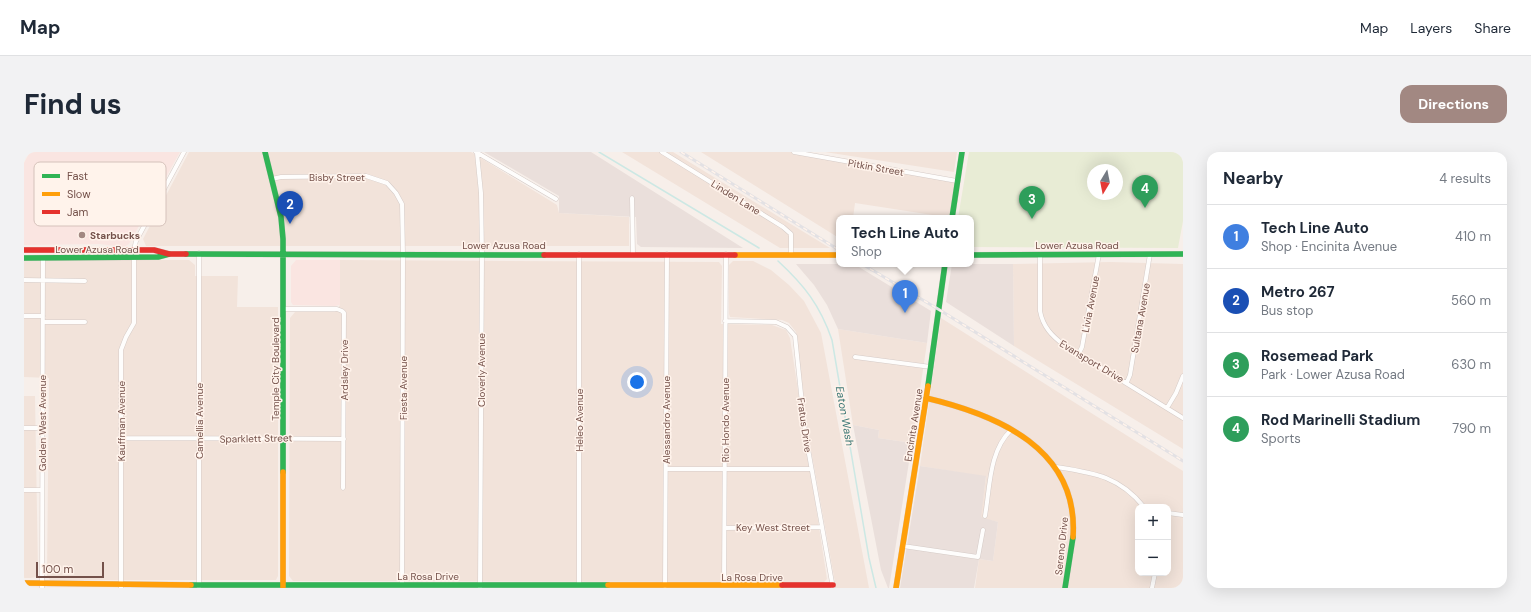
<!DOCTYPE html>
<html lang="en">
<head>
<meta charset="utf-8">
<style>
  :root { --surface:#fff; --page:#f2f2f3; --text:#1f2937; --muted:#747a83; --line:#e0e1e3; --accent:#a28882 }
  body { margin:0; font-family:"DM Sans",sans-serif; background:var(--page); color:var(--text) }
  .controls { position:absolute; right:12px; bottom:12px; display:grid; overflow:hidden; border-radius:8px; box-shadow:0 4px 16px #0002 }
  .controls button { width:36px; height:36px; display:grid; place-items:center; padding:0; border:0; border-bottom:1px solid var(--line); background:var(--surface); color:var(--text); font:20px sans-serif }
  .compass { position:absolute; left:1063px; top:12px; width:36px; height:36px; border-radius:50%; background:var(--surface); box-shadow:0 4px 16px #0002; rotate:190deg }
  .scale { position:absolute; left:12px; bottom:10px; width:68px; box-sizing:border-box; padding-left:4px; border:2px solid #74514a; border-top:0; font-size:11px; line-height:14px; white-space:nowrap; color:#74514a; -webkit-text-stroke:3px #fff3eb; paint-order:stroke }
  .you { position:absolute; left:613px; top:230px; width:14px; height:14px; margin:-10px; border:3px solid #fff; border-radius:50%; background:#1a73e8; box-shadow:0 0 0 6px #1a73e833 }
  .badge { display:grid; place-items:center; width:26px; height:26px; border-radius:50%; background:var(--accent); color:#fff; font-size:13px; font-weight:700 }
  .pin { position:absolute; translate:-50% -33px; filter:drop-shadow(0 1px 2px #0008) }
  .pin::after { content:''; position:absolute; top:21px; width:14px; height:12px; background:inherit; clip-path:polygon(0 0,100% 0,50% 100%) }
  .popup { position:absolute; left:812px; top:63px; width:138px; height:52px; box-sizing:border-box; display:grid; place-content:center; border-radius:8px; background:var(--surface); filter:drop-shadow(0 1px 3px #0005); font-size:13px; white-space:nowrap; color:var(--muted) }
  .popup b { font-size:15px; color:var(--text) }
  .popup::after { content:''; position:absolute; left:50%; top:100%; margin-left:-8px; border:8px solid transparent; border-top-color:var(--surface) }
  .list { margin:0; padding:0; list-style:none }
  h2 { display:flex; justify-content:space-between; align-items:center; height:52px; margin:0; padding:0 16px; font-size:17px }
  h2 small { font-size:13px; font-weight:400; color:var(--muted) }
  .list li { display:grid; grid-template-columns:26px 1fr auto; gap:12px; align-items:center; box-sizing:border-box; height:64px; padding:0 16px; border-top:1px solid var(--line) }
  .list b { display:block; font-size:15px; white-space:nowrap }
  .list p { margin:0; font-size:13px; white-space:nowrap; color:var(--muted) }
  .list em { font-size:13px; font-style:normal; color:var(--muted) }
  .map { position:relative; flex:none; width:1159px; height:436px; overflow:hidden; border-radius:12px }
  header { display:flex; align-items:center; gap:24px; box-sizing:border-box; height:56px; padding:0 20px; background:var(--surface); border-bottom:1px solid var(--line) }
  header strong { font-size:19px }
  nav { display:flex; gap:22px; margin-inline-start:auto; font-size:14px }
  .intro { display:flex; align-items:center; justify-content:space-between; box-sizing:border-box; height:96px; padding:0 24px }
  h1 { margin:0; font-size:28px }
  .button { padding:10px 18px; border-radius:12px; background:var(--accent); color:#fff; font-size:14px; font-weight:700 }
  main { display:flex; gap:24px; padding:0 24px }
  aside { flex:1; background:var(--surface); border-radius:12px; box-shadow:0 4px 16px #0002 }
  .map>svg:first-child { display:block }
  .residential { fill:#f2e3da; fill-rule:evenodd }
  .commercial { fill:#fae5e1 }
  .industrial { fill:#eadfdb }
  .green { fill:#e8ecd5; fill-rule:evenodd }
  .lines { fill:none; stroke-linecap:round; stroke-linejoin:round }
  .stream { stroke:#cce8e4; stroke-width:1.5 }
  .street-casing { stroke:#d5cbc7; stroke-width:5 }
  .fast-casing { stroke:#d6cac6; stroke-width:6 }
  .slow-casing { stroke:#d6cac6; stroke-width:6 }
  .jam-casing { stroke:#d6cac6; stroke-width:6 }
  .street { stroke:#fefdfc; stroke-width:4 }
  .fast { stroke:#30b455; stroke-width:5.5 }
  .slow { stroke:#ff9f0a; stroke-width:5.5 }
  .jam { stroke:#e5322d; stroke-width:5.5 }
  .rail-casing { stroke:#e3e1e4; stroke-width:3 }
  .rail { stroke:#fff3eb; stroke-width:1.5; stroke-dasharray:4.5; stroke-linecap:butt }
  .poi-dot { fill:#a28882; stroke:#fff3eb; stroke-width:1.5 }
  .labels { text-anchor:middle; stroke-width:3; stroke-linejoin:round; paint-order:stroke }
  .street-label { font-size:10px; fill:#74514a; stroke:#fff3eb }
  .poi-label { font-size:10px; font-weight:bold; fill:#74514a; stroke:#fff3eb; text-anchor:start }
  .water-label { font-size:11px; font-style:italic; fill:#3e7977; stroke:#fff3eb }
  .key { fill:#fff3eb; stroke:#d5c2bb; stroke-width:1 }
  .key-label { font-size:11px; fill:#74514a }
</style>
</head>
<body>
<header>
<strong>Map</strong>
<nav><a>Map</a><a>Layers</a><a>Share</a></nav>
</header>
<div class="intro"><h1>Find us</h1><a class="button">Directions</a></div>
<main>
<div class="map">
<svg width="1159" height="436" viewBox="0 0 1159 436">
  <rect width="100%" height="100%" fill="#f7efea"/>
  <path class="residential" d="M165 0H447L533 53 535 61 605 65V94H122L119 87Z
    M598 0H649L806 96H756Z
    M677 0H770L933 29 928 66 831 51 829 66H815V86Z
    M801 0H933L930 20Z
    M0 108H165L171 113V124H214L213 155H254V424L252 428H26L23 424 25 226 0 225Z
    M316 108 695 110 698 114 697 172 748 173 762 178 766 186 803 427 800 430 269 429 265 424 266 166 271 160H311L316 153Z
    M709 109H729L747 118 765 133 780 149 797 181 845 436H812L783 276 772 180 765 171 758 168 706 165 705 162V113Z
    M1086 110 1159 112V297L990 194 989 112Z
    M917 166 1159 319V436H951L955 407 969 409 974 370 956 366 962 325 896 314ZM1114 355H1144V421H1114Z
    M814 177 903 191 888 291 854 286 855 278 829 273Z
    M0 244H11L14 418 13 425 7 426H0Z"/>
  <path class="commercial" d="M6 0H156L105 92 100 95 75 92 0 93V11Z
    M272 108H316V153L311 154 269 153 267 150V114Z"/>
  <path class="industrial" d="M460 0H567L719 96 617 95 613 92 612 65 535 61V44Z
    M772 112H830L907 159 903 191 814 177 803 153 790 133Z
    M928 112H989L990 194 922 150Z
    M829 273 855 278 854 286 888 291 865 436H864L857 418Z
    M896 314 962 324 957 365 974 370 969 409 955 407 950 436H876Z"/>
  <path class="green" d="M945 0H1159V69L1154 96 947 95V66H934ZM1069 18H1093V42H1069Z"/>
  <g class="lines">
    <path class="stream" d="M575 0 735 96
      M754 109C780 133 796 153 808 188L845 406 852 436"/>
    <defs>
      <path id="street" d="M452 0 532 47
        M638 0 759 75 767 82V102
        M770 0 933 29
        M453 1 457 41 458 102 456 436
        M248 27 257 25 342 24 363 31 372 41 378 52 379 102 378 433
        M608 46 609 102
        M110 98 112 89 160 0
        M555 102V433
        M1016 103V159C1019 175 1028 184 1040 193L1159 266
        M0 128 61 129
        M260 157H313L318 159 320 161 319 336
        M0 164H19
        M701 169 752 170 763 175 771 184 781 280 809 436
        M19 170H61
        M1055 201 1058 195 1075 102
        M831 205 907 215
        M1103 230 1106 223 1126 102
        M1143 256 1152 241 1159 224
        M0 276H19
        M97 286 320 287
        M1032 315C1070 321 1095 324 1120 355
        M642 317H787
        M0 338H18
        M1144 361 1159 363
        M961 364C966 335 965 299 987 278
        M701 376 798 375
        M879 394 954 405 959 378
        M700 433 702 102
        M641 434 643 102
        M18 436 19 106
        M97 436V198L102 185 110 171V106
        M175 436V101
        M1128 436 1131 421"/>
      <path id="fast" d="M241 0 257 65 259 87V320
        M928 66 938 0
        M162 102 520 103
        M947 103 1159 102
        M0 106 134 105 145 102
        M904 234 921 112
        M167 433H584
        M1041 436 1049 385"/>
      <path id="slow" d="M711 103H815
        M902 246C974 263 1055 297 1049 385
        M259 320V436
        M0 431 167 433
        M584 433H758
        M872 436 904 234"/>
      <path id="jam" d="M0 98H130L145 102H162
        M520 103H711
        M758 433H809"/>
    </defs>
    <use href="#street" class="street-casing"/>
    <use href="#fast" class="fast-casing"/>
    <use href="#slow" class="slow-casing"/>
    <use href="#jam" class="jam-casing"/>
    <use href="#street" class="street"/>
    <use href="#fast" class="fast"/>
    <use href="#slow" class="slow"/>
    <use href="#jam" class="jam"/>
    <defs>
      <path id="rail" d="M657 0 815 98
        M838 112 914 157 1159 309"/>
    </defs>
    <use href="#rail" class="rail-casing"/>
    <use href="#rail" class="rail"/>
  </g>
  <circle class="poi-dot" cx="58" cy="83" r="4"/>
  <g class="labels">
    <g class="street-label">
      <text transform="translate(852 15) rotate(10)" y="4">Pitkin Street</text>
      <text x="313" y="29">Bisby Street</text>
      <text transform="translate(712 45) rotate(32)" y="4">Linden Lane</text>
      <text x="480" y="97">Lower Azusa Road</text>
      <text x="1053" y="97">Lower Azusa Road</text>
      <text x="73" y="101">Lower Azusa Road</text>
      <text transform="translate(1066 152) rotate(-79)" y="4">Livia Avenue</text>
      <text transform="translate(1116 166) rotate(-80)" y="4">Sultana Avenue</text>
      <text transform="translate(1068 209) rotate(31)" y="4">Evansport Drive</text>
      <text transform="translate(251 217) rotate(-90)" y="4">Temple City Boulevard</text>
      <text transform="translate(320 218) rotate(-90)" y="4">Ardsley Drive</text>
      <text transform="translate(457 218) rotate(-90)" y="4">Cloverly Avenue</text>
      <text transform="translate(379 236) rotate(-90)" y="4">Fiesta Avenue</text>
      <text transform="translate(555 268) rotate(-90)" y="4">Heleo Avenue</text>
      <text transform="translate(642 268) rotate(-90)" y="4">Alessandro Avenue</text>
      <text transform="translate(701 268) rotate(-90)" y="4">Rio Hondo Avenue</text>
      <text transform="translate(97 269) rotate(-90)" y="4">Kauffman Avenue</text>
      <text transform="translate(175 269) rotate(-90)" y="4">Camellia Avenue</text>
      <text transform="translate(18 271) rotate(-90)" y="4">Golden West Avenue</text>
      <text transform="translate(781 273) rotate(82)" y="4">Fratus Drive</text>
      <text transform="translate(889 273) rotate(-81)" y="4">Encinita Avenue</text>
      <text transform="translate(232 286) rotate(-1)" y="4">Sparklett Street</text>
      <text x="749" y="379">Key West Street</text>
      <text transform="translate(1037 394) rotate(-84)" y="4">Sereno Drive</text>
      <text x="404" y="428">La Rosa Drive</text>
      <text x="728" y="429">La Rosa Drive</text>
    </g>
    <g class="poi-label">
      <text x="66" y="87">Starbucks</text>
    </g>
    <g class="water-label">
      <text transform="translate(821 264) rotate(80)" y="4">Eaton Wash</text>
    </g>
  </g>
  <rect x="10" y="10" width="132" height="64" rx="6" class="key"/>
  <rect x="18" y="22" width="18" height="4" fill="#30b455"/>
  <rect x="18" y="40" width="18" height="4" fill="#ff9f0a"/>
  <rect x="18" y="58" width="18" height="4" fill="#e5322d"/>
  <g class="key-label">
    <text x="43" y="28">Fast</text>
    <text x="43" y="46">Slow</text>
    <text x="43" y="64">Jam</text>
  </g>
</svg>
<div class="controls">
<button>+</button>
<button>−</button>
</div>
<svg class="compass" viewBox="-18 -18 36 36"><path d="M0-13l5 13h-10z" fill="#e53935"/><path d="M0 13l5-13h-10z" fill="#747a83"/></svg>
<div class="scale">100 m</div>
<div class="you"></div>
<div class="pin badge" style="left:881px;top:161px;background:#3f7fe0">1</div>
<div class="popup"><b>Tech Line Auto</b>Shop</div>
<div class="pin badge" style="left:266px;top:72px;background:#1a4fb4">2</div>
<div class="pin badge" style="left:1008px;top:67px;background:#2e9e5b">3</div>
<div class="pin badge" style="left:1121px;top:56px;background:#2e9e5b">4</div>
</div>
<aside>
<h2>Nearby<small>4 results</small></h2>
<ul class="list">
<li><span class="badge" style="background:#3f7fe0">1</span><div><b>Tech Line Auto</b><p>Shop · Encinita Avenue</p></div><em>410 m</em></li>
<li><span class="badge" style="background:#1a4fb4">2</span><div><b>Metro 267</b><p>Bus stop</p></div><em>560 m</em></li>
<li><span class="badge" style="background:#2e9e5b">3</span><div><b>Rosemead Park</b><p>Park · Lower Azusa Road</p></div><em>630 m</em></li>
<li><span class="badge" style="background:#2e9e5b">4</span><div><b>Rod Marinelli Stadium</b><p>Sports</p></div><em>790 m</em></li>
</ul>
</aside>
</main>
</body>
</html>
